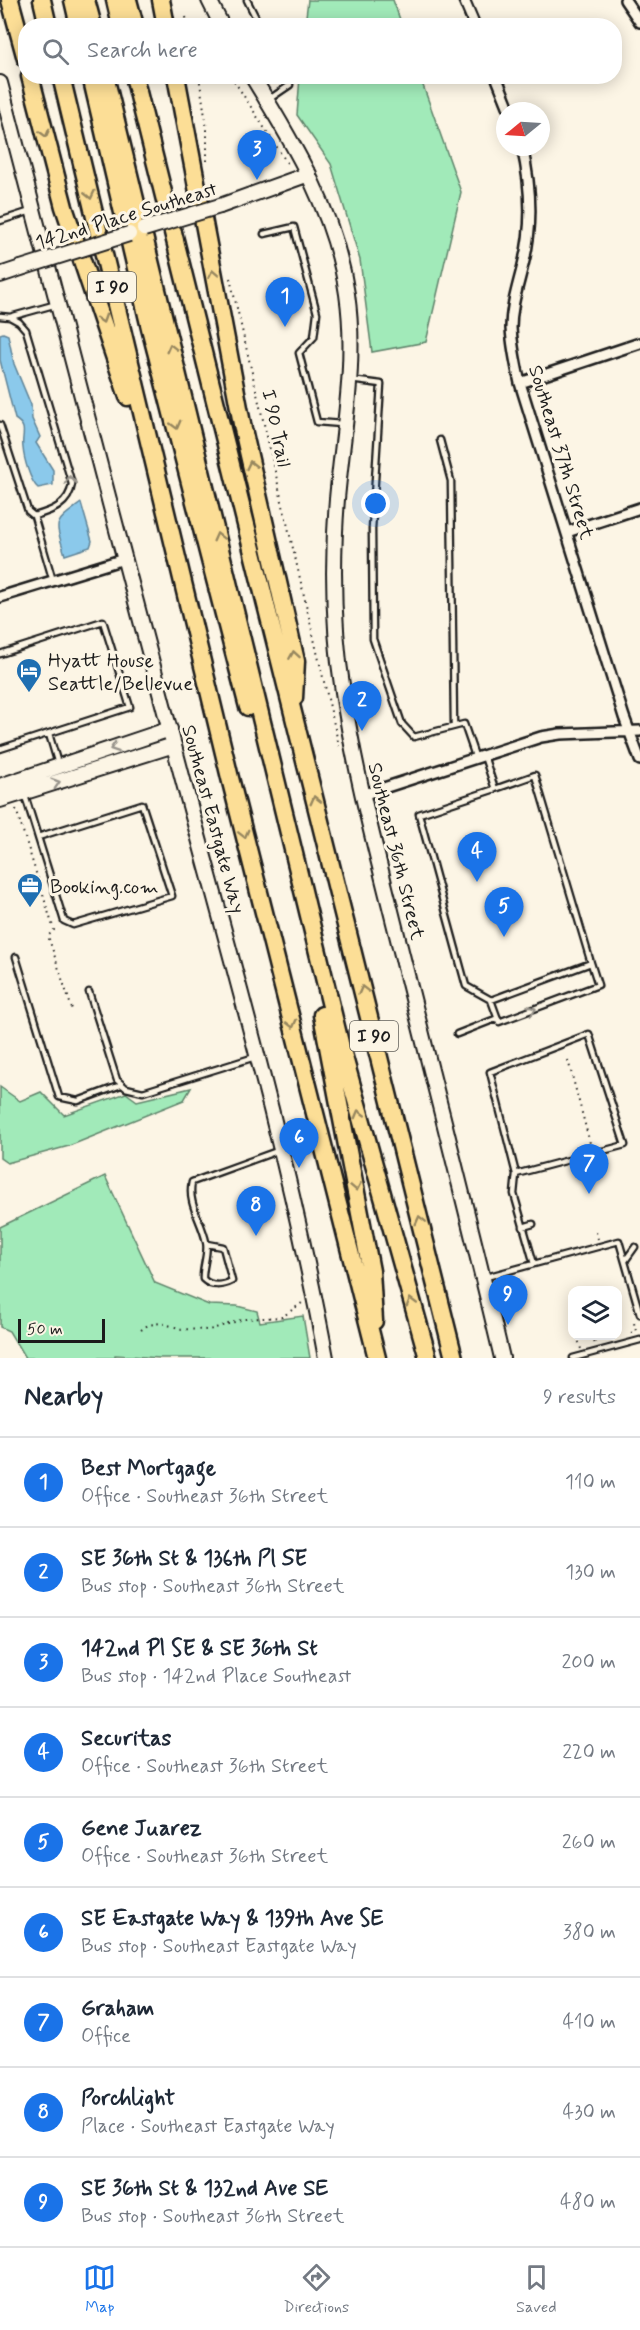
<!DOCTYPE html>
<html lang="en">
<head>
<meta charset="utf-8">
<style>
  :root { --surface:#fff; --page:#f6f6f7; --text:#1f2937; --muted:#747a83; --line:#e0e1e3; --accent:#1a73e8 }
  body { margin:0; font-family:Mynerve,sans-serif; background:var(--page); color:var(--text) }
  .controls { position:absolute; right:18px; bottom:18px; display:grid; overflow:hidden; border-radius:12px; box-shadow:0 3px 15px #0003 }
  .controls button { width:54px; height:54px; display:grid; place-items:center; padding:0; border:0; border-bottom:2px solid var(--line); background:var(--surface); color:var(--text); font:30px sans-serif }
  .compass { position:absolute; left:496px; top:102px; width:54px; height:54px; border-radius:50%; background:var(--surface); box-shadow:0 3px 15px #0003; rotate:252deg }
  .scale { position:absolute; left:18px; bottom:15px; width:87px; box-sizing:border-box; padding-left:6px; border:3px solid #1c1c1c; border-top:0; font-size:16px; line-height:21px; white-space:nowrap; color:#1c1c1c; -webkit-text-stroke:4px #fcf5e5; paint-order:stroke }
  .you { position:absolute; left:376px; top:504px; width:21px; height:21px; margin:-15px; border:4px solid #fff; border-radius:50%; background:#1a73e8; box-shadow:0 0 0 9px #1a73e833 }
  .badge { display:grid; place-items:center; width:39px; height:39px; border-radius:50%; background:var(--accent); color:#fff; font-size:20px; font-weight:700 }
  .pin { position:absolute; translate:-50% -50px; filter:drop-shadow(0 2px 3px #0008) }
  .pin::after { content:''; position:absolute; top:32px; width:21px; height:18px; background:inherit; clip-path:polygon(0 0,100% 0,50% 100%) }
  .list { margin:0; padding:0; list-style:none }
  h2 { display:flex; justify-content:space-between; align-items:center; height:78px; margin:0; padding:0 24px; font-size:26px }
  h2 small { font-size:20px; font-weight:400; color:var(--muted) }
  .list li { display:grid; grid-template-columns:39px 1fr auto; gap:18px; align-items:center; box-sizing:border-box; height:90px; padding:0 24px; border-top:2px solid var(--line) }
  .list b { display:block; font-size:22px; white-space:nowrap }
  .list p { margin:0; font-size:20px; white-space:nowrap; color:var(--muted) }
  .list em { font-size:20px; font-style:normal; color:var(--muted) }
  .icon { flex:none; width:33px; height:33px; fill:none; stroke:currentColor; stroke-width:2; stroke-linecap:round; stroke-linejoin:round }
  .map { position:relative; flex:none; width:640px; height:1358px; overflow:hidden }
  .search { position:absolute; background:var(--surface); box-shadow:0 3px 15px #0003; left:18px; right:18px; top:18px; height:66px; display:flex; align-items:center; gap:15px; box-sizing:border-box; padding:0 21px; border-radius:24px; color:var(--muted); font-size:22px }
  .sheet { height:888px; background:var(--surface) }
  nav { display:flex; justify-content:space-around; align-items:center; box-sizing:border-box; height:84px; border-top:2px solid var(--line); background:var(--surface); font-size:16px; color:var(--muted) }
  nav a { display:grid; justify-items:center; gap:3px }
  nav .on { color:var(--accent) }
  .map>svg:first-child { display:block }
  .green { fill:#a1eab9; stroke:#5e836a; stroke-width:1.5 }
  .water { fill:#8bc9eb; stroke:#5f8498; stroke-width:1.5 }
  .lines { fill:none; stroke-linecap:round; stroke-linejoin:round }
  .lane-casing { stroke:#1c1c1c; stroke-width:9 }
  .street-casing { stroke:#1c1c1c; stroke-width:14 }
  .secondary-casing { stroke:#1c1c1c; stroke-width:18 }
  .highway-casing { stroke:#1c1c1c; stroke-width:21 }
  .path { stroke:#1c1c1c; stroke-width:2; stroke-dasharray:1.5 4.5; stroke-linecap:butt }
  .lane { stroke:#fcf5e5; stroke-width:4.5 }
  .street { stroke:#fcf5e5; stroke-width:9 }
  .secondary { stroke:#fcf5e5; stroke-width:14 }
  .highway { stroke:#fcde96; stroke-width:16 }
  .secondary-bridge-casing { stroke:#1c1c1c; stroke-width:18; stroke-linecap:butt }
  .secondary-bridge { stroke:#fcf5e5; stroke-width:14 }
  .oneway { stroke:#97875f }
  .oneway2 { stroke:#97938b }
  .labels { text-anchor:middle; stroke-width:6; stroke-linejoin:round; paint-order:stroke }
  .shield { fill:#fcf5e5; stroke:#5f5d58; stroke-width:1.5 }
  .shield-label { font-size:18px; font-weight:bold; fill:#1c1c1c }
  .street-label { font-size:20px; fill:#1c1c1c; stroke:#fcf5e5 }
  .poi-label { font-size:20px; fill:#1c1c1c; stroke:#fcf5e5; text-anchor:start }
</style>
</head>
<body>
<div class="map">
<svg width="640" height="1358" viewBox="0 0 640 1358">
  <rect width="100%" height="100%" fill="#fcf5e5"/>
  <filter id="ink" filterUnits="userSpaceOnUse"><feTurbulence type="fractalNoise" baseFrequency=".0167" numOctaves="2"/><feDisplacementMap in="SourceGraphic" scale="12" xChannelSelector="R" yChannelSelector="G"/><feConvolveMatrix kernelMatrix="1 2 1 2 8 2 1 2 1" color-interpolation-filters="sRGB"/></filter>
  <g filter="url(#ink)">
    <path class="green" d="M308 0H393L402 25H305Z
      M300 77H420L461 192 426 342 372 352 360 260 331 164 297 115Z
      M0 1087 20 1101 41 1092 64 1115 126 1093 137 1101 191 1088 184 1100 69 1146 7 1163 0 1158Z
      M105 1176 155 1283 209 1305 237 1306 257 1311 260 1322 303 1316 310 1358H160L115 1355V1358H25L9 1331 0 1327V1227Z"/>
    <path class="water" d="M3 333 8 335 14 364 31 405 32 419 40 437 36 443 53 470V485L38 488C30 481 24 459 23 448 21 434 29 428 15 419L0 360V334Z
      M81 503 92 541 90 547 65 555C55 520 52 525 81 503Z"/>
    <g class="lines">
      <defs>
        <path id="lane" d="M247 0 260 26
          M268 100 290 85 289 76
          M0 221 31 211
          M264 234 294 227 317 313 314 337 299 353 317 422 342 424
          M0 316 10 317 57 304
          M10 317 19 322 26 330 72 484C69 505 52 511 34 516
          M350 380 381 384 372 529 373 639 402 724 414 737 464 724 476 759
          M0 425 28 511 34 516 53 581
          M440 440 451 481 454 726
          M0 654 103 621 130 707 0 749
          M49 734 58 764
          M484 756 495 789 419 814 466 986 491 1000 499 1022 598 985 591 963 491 1000
          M495 789 535 775 591 963
          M24 793 28 805 64 921 73 925 172 896 142 804 38 837
          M16 957 59 1097 78 1101 121 1085
          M89 992 117 1080 126 1088 143 1092 255 1057
          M457 1034 498 1018
          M516 1174 625 1145 589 1034 490 1072 516 1174 514 1194 534 1264
          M523 1227 533 1224
          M207 1244 223 1247 232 1281C222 1286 211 1287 203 1279 202 1268 209 1252 206 1242 202 1221 187 1204 192 1182L280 1150
          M625 1261 635 1247
          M486 1277 619 1241 640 1314
          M573 1358 640 1340"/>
        <path id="street" d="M464 0 475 26
          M625 0 640 22
          M496 76 510 111
          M522 147C531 185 533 227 523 265 518 286 511 306 511 328 512 346 516 365 520 383L624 717 640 760
          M520 383 640 343
          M567 532 640 508
          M0 597 124 559
          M362 795 541 737 560 734 640 731"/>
        <path id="secondary" d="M209 0 222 26
          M252 76C295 146 335 212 347 294 357 362 343 431 337 499 332 563 333 629 343 692 356 780 380 865 401 951 435 1087 470 1222 502 1358
          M0 83C61 315 121 548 183 780 235 972 290 1163 326 1358
          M220 206 309 174
          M0 275 21 268
          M0 786 170 729
          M0 800 174 745"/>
        <path id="highway" d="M10 0 26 59
          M42 0 48 26
          M73 0 79 26
          M86 0 93 26
          M115 0 121 26
          M128 0 135 26
          M161 0 166 26
          M30 76 64 207 128 397
          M61 76 230 778 377 1358
          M91 76 150 328 248 707
          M105 76 340 1043 428 1358
          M134 76 454 1358
          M176 76 243 429 296 661 294 698
          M322 1015 371 1271 374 1321"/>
      </defs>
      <use href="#lane" class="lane-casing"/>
      <use href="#street" class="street-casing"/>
      <use href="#secondary" class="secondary-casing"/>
      <use href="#highway" class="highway-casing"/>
      <path class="path" d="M186 17 188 26
        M199 76 207 130V161
        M231 76 287 163
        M230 278 339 746
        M16 809 54 930 48 936 73 1012
        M568 1060 591 1147
        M584 1164 586 1173
        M596 1232 598 1239
        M141 1330 148 1325 161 1323 182 1329 209 1330 244 1319 282 1317 302 1303
        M631 1333 636 1331 633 1319
        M577 1336 581 1349
        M592 1336 595 1344"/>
      <use href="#lane" class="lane"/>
      <use href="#street" class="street"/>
      <use href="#secondary" class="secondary"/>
      <use href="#highway" class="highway"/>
      <defs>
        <path id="secondary-bridge" d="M144 229 220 206
          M21 268 129 234"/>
      </defs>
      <use href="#secondary-bridge" class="secondary-bridge-casing"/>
      <use href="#secondary-bridge" class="secondary-bridge"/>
    </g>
    <defs><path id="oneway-chevron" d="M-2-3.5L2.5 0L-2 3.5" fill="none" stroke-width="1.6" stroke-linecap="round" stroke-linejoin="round" transform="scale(1.5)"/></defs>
    <g class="oneway">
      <use href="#oneway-chevron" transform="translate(45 133) rotate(75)"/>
      <use href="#oneway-chevron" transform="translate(90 195) rotate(77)"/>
      <use href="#oneway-chevron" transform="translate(213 274) rotate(-101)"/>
      <use href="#oneway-chevron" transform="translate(102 319) rotate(72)"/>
      <use href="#oneway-chevron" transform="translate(171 348) rotate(-104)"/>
      <use href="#oneway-chevron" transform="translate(176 425) rotate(75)"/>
      <use href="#oneway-chevron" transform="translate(251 465) rotate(-103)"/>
      <use href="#oneway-chevron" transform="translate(218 537) rotate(-104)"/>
      <use href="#oneway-chevron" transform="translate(294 655) rotate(-99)"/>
      <use href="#oneway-chevron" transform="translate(315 800) rotate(-104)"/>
      <use href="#oneway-chevron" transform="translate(244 834) rotate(76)"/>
      <use href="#oneway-chevron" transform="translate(363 990) rotate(-104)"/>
      <use href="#oneway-chevron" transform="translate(292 1024) rotate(76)"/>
      <use href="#oneway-chevron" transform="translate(359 1114) rotate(-105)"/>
      <use href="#oneway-chevron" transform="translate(356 1187) rotate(79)"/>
      <use href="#oneway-chevron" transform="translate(420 1220) rotate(-104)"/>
      <use href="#oneway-chevron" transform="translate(411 1302) rotate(-106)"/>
    </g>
    <g class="oneway2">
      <use href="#oneway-chevron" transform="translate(70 480) rotate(-96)"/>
      <use href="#oneway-chevron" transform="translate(114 748) rotate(161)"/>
      <use href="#oneway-chevron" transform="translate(56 783) rotate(-18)"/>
      <use href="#oneway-chevron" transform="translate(532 1010) rotate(-20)"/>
    </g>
  </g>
  <defs>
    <symbol id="hotel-pin" viewBox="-11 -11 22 30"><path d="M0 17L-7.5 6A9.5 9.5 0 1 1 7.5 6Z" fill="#1f6fb2" stroke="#fcf5e5"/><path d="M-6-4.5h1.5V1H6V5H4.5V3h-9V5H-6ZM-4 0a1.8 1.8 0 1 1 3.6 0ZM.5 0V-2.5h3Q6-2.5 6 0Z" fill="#fff"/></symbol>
    <symbol id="office-pin" viewBox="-11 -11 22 30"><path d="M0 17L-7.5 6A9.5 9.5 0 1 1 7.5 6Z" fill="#1f6fb2" stroke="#fcf5e5"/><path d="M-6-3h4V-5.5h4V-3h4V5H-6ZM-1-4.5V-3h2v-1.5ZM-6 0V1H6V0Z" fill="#fff"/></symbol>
  </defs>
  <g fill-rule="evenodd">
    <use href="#hotel-pin" x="14" y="656" width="30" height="40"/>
    <use href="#office-pin" x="15" y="871" width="30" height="40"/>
  </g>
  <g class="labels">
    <g class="shield">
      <rect x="88" y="272" width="48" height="30" rx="4.5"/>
      <rect x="350" y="1021" width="48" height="30" rx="4.5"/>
    </g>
    <g class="shield-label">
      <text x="112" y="293">I 90</text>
      <text x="374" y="1042">I 90</text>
    </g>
    <g class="street-label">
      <text transform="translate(126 215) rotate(-17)" y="7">142nd Place Southeast</text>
      <text transform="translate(277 428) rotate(78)" y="7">I 90 Trail</text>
      <text transform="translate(562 452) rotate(73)" y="7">Southeast 37th Street</text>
      <text transform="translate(214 819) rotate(75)" y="7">Southeast Eastgate Way</text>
      <text transform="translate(397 851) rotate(76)" y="7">Southeast 36th Street</text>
    </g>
    <g class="poi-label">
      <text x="48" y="667">Hyatt House<tspan x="48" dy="23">Seattle/Bellevue</tspan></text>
      <text x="50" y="893">Booking.com</text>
    </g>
  </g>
</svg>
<div class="controls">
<button><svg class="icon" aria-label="layers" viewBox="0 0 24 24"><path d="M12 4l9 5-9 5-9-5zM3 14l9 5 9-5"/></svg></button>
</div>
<svg class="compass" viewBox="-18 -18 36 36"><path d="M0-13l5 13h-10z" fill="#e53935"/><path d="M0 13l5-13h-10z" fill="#747a83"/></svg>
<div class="scale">50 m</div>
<div class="you"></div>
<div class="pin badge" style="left:285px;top:327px">1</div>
<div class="pin badge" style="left:362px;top:731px">2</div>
<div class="pin badge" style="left:257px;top:180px">3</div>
<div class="pin badge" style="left:477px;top:882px">4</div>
<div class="pin badge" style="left:504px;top:937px">5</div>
<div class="pin badge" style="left:299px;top:1168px">6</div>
<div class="pin badge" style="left:589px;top:1194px">7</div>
<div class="pin badge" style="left:256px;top:1236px">8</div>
<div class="pin badge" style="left:508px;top:1325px">9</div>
<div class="search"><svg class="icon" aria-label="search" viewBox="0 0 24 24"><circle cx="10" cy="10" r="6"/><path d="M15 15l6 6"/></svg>Search here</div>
</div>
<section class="sheet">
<h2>Nearby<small>9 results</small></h2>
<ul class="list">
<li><span class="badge">1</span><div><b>Best Mortgage</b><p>Office · Southeast 36th Street</p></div><em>110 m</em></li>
<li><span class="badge">2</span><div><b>SE 36th St &amp; 136th Pl SE</b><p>Bus stop · Southeast 36th Street</p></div><em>130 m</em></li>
<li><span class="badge">3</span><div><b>142nd Pl SE &amp; SE 36th St</b><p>Bus stop · 142nd Place Southeast</p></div><em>200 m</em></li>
<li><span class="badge">4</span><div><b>Securitas</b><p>Office · Southeast 36th Street</p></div><em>220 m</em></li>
<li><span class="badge">5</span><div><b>Gene Juarez</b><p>Office · Southeast 36th Street</p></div><em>260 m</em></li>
<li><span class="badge">6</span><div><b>SE Eastgate Way &amp; 139th Ave SE</b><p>Bus stop · Southeast Eastgate Way</p></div><em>380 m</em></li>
<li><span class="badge">7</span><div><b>Graham</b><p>Office</p></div><em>410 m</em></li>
<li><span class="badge">8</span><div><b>Porchlight</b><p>Place · Southeast Eastgate Way</p></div><em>430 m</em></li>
<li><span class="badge">9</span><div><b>SE 36th St &amp; 132nd Ave SE</b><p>Bus stop · Southeast 36th Street</p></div><em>480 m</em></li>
</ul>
</section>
<nav>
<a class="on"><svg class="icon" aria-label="map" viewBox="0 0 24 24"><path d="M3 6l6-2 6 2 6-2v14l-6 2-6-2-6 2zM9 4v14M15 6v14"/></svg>Map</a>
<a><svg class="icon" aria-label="directions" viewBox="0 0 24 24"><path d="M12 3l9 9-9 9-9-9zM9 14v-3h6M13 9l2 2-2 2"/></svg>Directions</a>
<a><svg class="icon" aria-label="saved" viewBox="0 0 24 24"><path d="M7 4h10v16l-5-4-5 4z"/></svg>Saved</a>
</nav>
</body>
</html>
